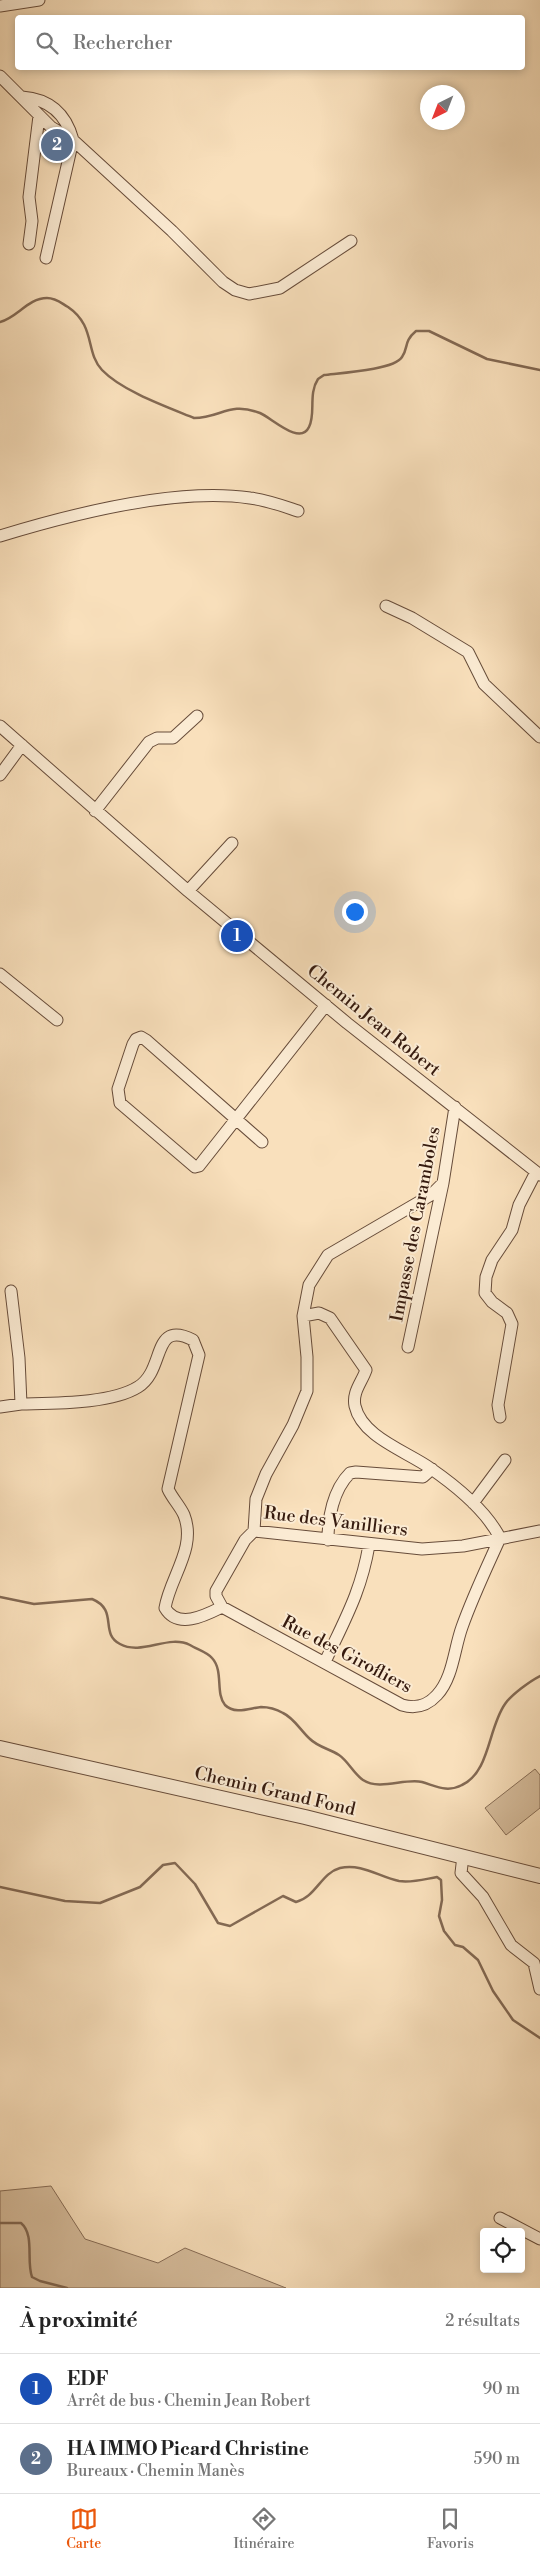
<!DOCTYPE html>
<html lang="fr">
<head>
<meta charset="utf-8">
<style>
  :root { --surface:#fff; --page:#f6f6f6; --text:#222; --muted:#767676; --line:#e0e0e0; --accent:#ea580c }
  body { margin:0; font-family:"Libre Bodoni",serif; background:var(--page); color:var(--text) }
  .controls { position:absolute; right:15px; bottom:15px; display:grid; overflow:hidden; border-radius:5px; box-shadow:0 2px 8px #0003 }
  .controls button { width:45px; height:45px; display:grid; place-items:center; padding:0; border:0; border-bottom:1px solid var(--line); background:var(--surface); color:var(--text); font:25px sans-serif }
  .compass { position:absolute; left:420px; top:85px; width:45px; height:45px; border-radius:50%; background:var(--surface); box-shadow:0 2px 8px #0003; rotate:222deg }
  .you { position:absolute; left:354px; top:911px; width:18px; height:18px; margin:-12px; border:4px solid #fff; border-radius:50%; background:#1a73e8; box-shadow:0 0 0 8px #1a73e833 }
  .badge { display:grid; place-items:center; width:32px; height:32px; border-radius:50%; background:var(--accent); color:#fff; font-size:16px; font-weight:700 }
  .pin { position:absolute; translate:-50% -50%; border:2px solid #fff; box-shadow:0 1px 5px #0006 }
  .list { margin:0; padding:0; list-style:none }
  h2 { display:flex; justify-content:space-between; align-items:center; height:65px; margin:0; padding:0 20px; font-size:21px }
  h2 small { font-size:16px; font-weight:400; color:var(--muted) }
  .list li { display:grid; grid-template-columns:32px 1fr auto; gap:15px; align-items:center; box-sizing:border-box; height:70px; padding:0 20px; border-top:1px solid var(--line) }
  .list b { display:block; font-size:19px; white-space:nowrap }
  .list p { margin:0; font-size:16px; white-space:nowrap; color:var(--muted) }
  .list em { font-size:16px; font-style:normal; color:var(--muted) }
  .icon { flex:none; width:28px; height:28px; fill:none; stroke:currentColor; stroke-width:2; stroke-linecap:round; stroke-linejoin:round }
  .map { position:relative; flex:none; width:540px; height:2288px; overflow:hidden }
  .search { position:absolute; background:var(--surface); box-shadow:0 2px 8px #0003; left:15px; right:15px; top:15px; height:55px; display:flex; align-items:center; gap:12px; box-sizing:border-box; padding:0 18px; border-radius:5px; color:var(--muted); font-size:19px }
  .sheet { height:205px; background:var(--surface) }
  nav { display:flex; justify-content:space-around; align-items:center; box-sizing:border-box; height:70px; border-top:1px solid var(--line); background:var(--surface); font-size:14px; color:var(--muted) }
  nav a { display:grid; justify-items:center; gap:2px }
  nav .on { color:var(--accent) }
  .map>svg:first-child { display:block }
  .green { fill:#d8bf9f; stroke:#876d57 }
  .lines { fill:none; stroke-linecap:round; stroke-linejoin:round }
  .stream { stroke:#836953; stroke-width:2.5 }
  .minor-casing { stroke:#674c3a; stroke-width:13 }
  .tertiary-casing { stroke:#674c3a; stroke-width:16 }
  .minor { stroke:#fbebd3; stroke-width:11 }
  .tertiary { stroke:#fbebd3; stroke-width:14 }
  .labels { text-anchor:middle; stroke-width:4; stroke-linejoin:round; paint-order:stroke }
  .street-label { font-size:18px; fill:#361b0f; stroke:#fbebd3 }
</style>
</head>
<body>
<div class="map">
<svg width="540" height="2288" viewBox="0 0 540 2288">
  <rect width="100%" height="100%" fill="#f9e0bc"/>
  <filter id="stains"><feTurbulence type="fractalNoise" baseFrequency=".004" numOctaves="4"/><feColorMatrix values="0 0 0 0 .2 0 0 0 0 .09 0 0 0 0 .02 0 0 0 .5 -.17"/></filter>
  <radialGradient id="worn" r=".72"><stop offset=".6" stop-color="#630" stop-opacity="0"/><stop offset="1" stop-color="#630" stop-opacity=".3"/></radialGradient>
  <path class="green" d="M535 1769 540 1775V1808L506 1835 485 1808Z
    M51 2186 85 2239 158 2263 185 2248 286 2288H0V2191Z"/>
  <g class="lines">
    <path class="stream" d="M0 322C17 318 28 298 47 298 56 298 61 303 68 307 96 326 85 352 102 370 122 391 167 407 194 418 221 418 229 401 260 413 272 418 300 446 309 427 316 414 308 394 318 379L324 375C340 373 394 370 402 357 409 347 403 342 416 331H429L487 359 540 370
      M0 1597 34 1604 92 1599C119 1610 99 1633 120 1644 142 1656 168 1634 190 1645 196 1649 207 1652 212 1658 224 1671 215 1693 225 1705 235 1715 250 1708 261 1707 269 1707 276 1709 283 1713 294 1718 301 1731 310 1739 318 1747 330 1749 339 1755 348 1761 354 1774 363 1780 380 1791 404 1778 422 1782 436 1786 447 1793 462 1785 490 1772 488 1728 505 1704 511 1695 530 1681 540 1676
      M0 1887 65 1901 100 1903 140 1887 163 1865 175 1863 195 1884 218 1923 230 1926 283 1896 296 1902C316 1897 321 1873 340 1868 362 1863 379 1877 399 1881 412 1883 425 1879 437 1877L441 1880 442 1900 439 1916 444 1931 455 1945 463 1947 478 1960 493 1991 513 2020 540 2038
      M0 2223H21C35 2235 26 2261 32 2277L40 2281 67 2288"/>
    <defs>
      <path id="minor" d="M0 6 39 0
        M0 76 51 127 73 140 172 231 223 282 235 290 249 294 280 288 351 241
        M22 97C49 99 66 114 73 140L46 258
        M29 244 32 221 29 197 39 116
        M0 536C72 514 176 487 250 498 267 500 283 506 298 511
        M386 606 412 618 468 652 484 684 540 737
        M0 726 188 891 347 1023 540 1175
        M0 775 22 745
        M95 811 149 742 157 738H173L197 716
        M188 891 232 843
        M0 974 57 1020
        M262 1142 146 1040 141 1037 136 1039 133 1044 118 1089 120 1103 195 1167 199 1166 326 1005
        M408 1347 443 1183 455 1107
        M21 1404C53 1403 111 1404 138 1387 166 1370 151 1319 193 1340L199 1355 168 1489C172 1498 180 1506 184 1515 197 1548 170 1577 165 1608 178 1630 206 1615 222 1607
        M0 1407 21 1404 19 1358 11 1291
        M500 1417 498 1405 512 1324 507 1313 492 1302 485 1293 486 1277 492 1260 512 1230 519 1205 536 1172
        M473 1503 505 1460
        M254 1531 245 1540 216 1591V1596L222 1607 402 1705C416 1709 427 1706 437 1695 453 1678 454 1649 462 1627 473 1596 487 1567 500 1538 486 1510 456 1486 430 1468 406 1451 362 1437 355 1406 352 1392 362 1382 366 1370L330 1318 319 1313 303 1316
        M254 1531 256 1499 266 1474 293 1425 307 1391V1357L303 1316 309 1285 328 1255 431 1195 443 1183
        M254 1531 422 1549 463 1546 540 1531
        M328 1540C328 1518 333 1490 350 1473L356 1472 423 1477 432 1469
        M325 1662C345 1619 361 1592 369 1545
        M463 1856 461 1873 483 1897 511 1945 534 1963 540 1989
        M500 2218 540 2239"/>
      <path id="tertiary" d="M0 1748 305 1817 540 1876"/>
    </defs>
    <use href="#minor" class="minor-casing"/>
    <use href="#tertiary" class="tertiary-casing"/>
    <use href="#minor" class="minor"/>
    <use href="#tertiary" class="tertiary"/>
  </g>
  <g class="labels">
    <g class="street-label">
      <text transform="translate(374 1020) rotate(39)" y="6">Chemin Jean Robert</text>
      <text transform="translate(415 1224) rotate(-79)" y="6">Impasse des Caramboles</text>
      <text transform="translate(336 1521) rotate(7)" y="6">Rue des Vanilliers</text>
      <text transform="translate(347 1654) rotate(28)" y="6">Rue des Girofliers</text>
      <text transform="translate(275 1791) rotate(13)" y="6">Chemin Grand Fond</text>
    </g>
  </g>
  <rect width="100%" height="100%" filter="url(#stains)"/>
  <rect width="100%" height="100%" fill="url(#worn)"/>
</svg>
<div class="controls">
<button><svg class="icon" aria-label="locate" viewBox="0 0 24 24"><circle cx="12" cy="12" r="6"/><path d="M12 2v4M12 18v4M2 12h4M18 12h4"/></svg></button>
</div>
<svg class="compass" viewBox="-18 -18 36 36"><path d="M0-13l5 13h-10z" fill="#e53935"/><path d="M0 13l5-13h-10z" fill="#767676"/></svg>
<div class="you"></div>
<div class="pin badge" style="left:237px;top:936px;background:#1a4fb4">1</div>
<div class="pin badge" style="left:57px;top:145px;background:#5c6f8a">2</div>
<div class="search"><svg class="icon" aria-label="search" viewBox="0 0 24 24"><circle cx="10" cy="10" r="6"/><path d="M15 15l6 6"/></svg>Rechercher</div>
</div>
<section class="sheet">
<h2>À proximité<small>2 résultats</small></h2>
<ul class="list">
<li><span class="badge" style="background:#1a4fb4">1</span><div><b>EDF</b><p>Arrêt de bus · Chemin Jean Robert</p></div><em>90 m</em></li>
<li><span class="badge" style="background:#5c6f8a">2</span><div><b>HA IMMO Picard Christine</b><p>Bureaux · Chemin Manès</p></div><em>590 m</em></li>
</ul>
</section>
<nav>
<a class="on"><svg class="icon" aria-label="map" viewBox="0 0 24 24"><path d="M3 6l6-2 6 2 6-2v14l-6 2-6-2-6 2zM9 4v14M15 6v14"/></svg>Carte</a>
<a><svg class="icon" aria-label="directions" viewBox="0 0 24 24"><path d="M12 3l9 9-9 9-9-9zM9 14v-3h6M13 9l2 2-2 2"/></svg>Itinéraire</a>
<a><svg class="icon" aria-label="saved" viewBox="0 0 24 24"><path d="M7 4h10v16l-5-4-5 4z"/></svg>Favoris</a>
</nav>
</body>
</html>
